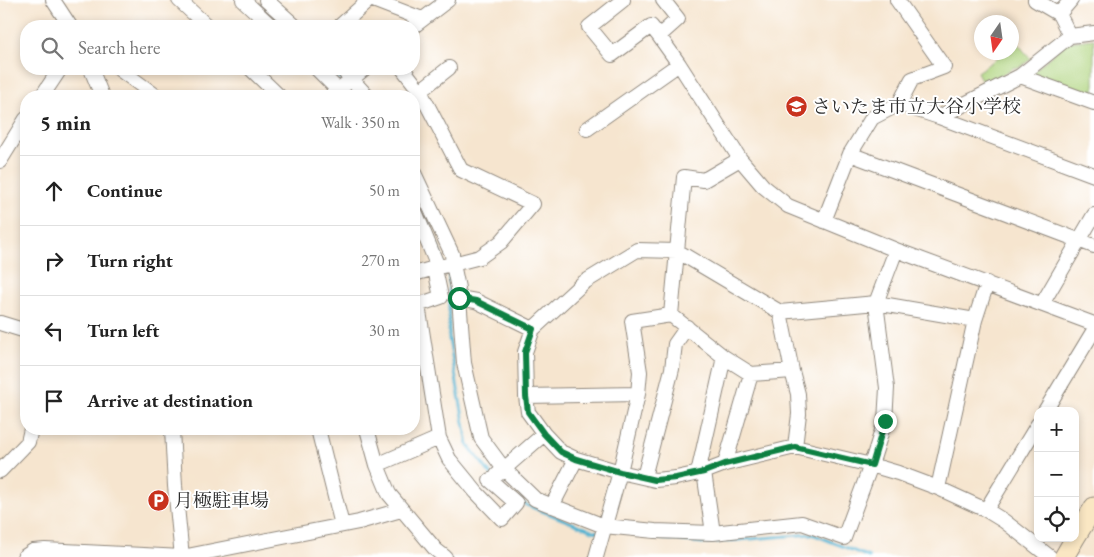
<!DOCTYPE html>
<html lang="en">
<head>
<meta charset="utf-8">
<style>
  :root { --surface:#fff; --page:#f2f2f2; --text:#222; --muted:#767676; --line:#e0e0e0 }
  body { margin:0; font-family:"EB Garamond","Noto Serif JP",serif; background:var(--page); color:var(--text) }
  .controls { position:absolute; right:15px; bottom:15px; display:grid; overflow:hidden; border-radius:10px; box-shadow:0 2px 8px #0003 }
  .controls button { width:45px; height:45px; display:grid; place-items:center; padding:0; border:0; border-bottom:1px solid var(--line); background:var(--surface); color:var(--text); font:25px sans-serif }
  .compass { position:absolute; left:974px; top:15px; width:45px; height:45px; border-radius:50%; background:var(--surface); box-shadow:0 2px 8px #0003; rotate:193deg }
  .stop { position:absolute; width:15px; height:15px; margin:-11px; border:4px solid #0b8043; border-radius:50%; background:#fff }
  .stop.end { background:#0b8043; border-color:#fff; box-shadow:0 1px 5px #0008 }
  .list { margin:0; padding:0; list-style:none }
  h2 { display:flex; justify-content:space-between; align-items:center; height:65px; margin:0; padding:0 20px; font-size:21px }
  h2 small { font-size:16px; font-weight:400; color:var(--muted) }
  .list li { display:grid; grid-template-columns:32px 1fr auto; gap:15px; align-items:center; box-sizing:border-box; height:70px; padding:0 20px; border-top:1px solid var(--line) }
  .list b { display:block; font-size:19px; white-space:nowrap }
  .list em { font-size:16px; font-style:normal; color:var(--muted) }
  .icon { flex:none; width:28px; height:28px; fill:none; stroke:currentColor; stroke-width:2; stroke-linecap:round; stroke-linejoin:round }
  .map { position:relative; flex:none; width:1094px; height:557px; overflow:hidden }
  .search { position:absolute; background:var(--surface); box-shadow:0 2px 8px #0003; left:20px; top:20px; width:400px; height:55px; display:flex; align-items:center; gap:12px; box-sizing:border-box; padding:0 18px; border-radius:20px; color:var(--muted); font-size:19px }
  .panel { position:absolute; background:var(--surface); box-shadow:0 2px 8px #0003; left:20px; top:90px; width:400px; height:345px; border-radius:20px }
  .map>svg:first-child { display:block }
  .green { fill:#afd47e; stroke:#6d8054 }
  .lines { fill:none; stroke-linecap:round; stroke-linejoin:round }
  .stream { stroke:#53b3d1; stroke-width:3 }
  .street-casing { stroke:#90887d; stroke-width:16 }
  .secondary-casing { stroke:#90887d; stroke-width:21 }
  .street { stroke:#fff; stroke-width:14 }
  .secondary { stroke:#fae7c3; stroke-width:19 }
  .route { stroke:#0b8043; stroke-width:6 }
  .labels { text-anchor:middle; stroke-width:4; stroke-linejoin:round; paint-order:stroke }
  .poi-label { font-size:19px; fill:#2b2b2b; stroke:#fff; text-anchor:start }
</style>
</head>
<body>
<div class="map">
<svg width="1094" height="557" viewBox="0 0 1094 557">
  <rect width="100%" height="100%" fill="#fff"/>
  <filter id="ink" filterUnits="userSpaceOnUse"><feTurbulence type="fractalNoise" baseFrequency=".02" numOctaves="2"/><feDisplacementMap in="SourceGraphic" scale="10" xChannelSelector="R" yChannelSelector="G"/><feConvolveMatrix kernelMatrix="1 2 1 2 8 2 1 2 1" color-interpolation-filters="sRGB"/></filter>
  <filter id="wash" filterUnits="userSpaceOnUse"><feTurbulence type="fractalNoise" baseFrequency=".0096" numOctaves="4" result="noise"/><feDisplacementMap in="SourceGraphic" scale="20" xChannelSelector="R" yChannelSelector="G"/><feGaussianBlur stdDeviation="1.12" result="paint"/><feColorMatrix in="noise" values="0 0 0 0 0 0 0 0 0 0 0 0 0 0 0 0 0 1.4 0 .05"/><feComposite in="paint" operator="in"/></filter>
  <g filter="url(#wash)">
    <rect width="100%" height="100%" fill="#f6e5cf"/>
    <path class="green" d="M1094 39V98L1031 74 1066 42Z
      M1017 43 1031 59 1019 68 1015 67 984 85 977 72 1005 53 1012 52V48Z"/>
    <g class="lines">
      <path class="stream" d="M328 69 343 82
        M422 205 443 262
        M446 270 449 276V339L468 445 492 476
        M520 499 526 505 593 531 599 532
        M655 538 703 543 812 534 869 557"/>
    </g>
  </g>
  <g filter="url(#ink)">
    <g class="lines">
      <defs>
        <path id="street" d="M53 0 70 26
          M179 0 207 26
          M243 0 271 26
          M266 0 295 26
          M373 0 422 19
          M623 0 589 27 612 55 651 26 659 36
          M663 0 678 19 659 36 679 64 740 159 763 186 788 206 896 250 1094 324
          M1035 0 1059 14 1070 36
          M1059 14 1071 0
          M340 26 369 0
          M414 26 448 0
          M91 69 102 96
          M119 69 156 96
          M251 69 279 96
          M317 69 344 96
          M342 69 367 96
          M403 69 420 91 461 170 533 204 501 242 480 257 453 264 452 254 414 173
          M1020 76 1094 103
          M420 91 449 68
          M42 96 60 69
          M331 96 364 69
          M899 104 939 117 1094 175
          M939 117 1020 76 1070 36 1094 33
          M587 129 679 64
          M850 154 1094 246
          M0 161 26 119
          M414 209 438 267 453 264 458 288
          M824 221 850 154 872 118 899 104 912 79 944 67 897 0
          M435 269 441 297 418 305 439 438 449 459 476 492 502 519 516 503 490 480
          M414 274 438 267
          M458 296 459 298 476 301 533 329
          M459 298 464 363 481 438 504 469 535 499 604 526 655 531 713 533 802 523 844 538 871 465 885 421 887 388 876 303 896 250
          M1042 304 1094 215
          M780 312 792 371 798 394 799 414 795 447
          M671 315 684 177 704 180 740 159
          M975 320 876 303 780 312 677 251 637 250 583 283 533 329 525 352 526 396 528 412 544 434 561 452 576 459 620 472 655 480 676 478 704 472 725 464 795 447 871 465 898 473 938 488 986 510 1004 521 1050 557
          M0 323 26 331
          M751 374 792 371
          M526 396 638 394
          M1045 411 1094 330
          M172 429 175 486 182 557
          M318 429 342 525
          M367 429 377 465 389 494 436 550 445 557
          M377 465 439 438
          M0 471 28 442 31 429
          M704 472 713 533
          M698 473 724 357
          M497 475 544 434
          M644 477 672 369 675 344 687 327
          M938 488 975 320 987 283
          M552 506 576 459
          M986 510 1038 424
          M24 557 33 551 45 550 182 557 359 522 401 510
          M596 557 620 472 638 394 640 372 632 321 671 315 724 357 751 374 725 464"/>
        <path id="secondary" d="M1075 538 1094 507
          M1064 557 1075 538"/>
      </defs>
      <use href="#street" class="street-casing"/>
      <use href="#secondary" class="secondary-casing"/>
      <use href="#street" class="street"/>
      <use href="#secondary" class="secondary"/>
    </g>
  </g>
  <g class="lines" filter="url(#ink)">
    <path class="route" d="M459 298 476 301 533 329 525 352 526 396 528 412 544 434 561 452 576 459 620 472 655 480 676 478 704 472 725 464 795 447 872 465 885 421"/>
  </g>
  <defs>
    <symbol id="school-disc" viewBox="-11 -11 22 22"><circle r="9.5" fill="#c8321e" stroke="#fff"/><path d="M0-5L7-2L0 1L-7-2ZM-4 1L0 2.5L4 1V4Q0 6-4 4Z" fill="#fff"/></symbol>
    <symbol id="parking-disc" viewBox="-11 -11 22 22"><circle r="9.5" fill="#c8321e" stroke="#fff"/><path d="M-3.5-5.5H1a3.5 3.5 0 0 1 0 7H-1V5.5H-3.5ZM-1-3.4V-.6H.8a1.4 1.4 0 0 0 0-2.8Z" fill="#fff"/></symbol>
  </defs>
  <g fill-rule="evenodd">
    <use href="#school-disc" x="784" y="94" width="25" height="25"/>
    <use href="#parking-disc" x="146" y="488" width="25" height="25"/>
  </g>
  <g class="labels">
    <g class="poi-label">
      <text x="812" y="113">さいたま市立大谷小学校</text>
      <text x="174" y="507">月極駐車場</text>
    </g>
  </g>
</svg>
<div class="controls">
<button>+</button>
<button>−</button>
<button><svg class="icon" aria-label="locate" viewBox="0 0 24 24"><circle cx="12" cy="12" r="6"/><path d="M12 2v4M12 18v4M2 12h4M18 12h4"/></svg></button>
</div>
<svg class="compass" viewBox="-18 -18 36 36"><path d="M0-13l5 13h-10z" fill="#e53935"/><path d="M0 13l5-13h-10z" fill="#767676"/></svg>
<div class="stop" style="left:459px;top:298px"></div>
<div class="stop end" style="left:885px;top:421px"></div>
<div class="search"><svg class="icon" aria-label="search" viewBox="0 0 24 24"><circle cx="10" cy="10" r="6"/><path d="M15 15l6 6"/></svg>Search here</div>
<section class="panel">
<h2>5 min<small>Walk · 350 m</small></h2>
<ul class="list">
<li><svg class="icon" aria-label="ahead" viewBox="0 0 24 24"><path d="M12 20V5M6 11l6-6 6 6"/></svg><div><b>Continue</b></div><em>50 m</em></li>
<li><svg class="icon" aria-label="right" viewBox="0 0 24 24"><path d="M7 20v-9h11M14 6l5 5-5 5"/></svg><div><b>Turn right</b></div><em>270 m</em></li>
<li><svg class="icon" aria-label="left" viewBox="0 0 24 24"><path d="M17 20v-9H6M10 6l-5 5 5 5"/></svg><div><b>Turn left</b></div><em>30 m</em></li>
<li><svg class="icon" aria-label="arrive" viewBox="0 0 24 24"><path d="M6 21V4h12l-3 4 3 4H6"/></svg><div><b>Arrive at destination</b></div></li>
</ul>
</section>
</div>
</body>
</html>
